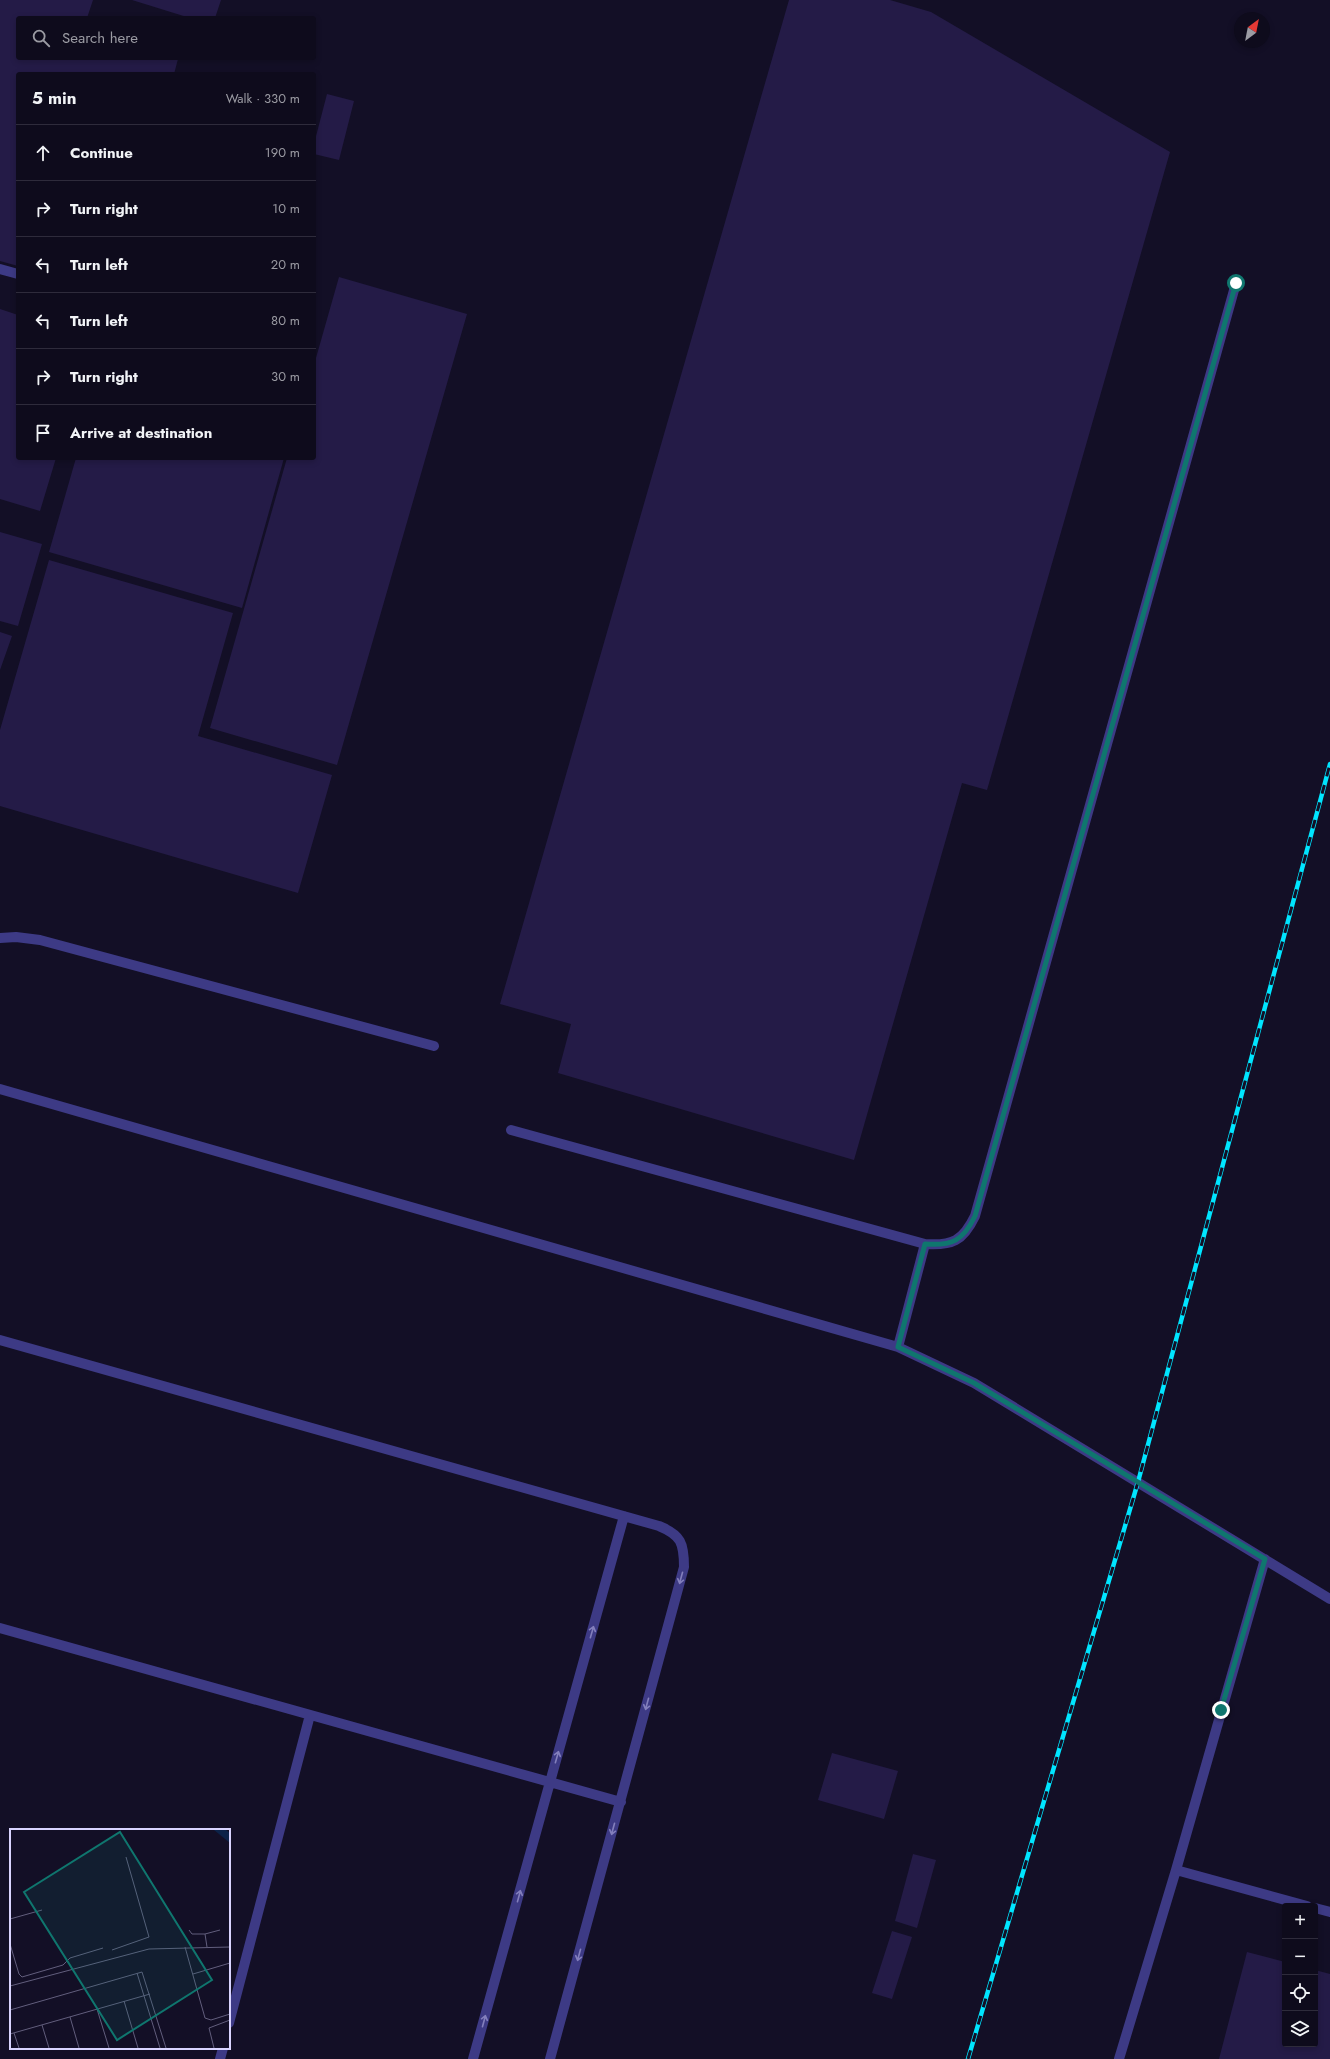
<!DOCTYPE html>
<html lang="en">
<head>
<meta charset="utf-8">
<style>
  :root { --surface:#0e0b1c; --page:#1c1929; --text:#f1f3f6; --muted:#9b9ba3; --line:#2e2b3b }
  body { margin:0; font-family:Jost,sans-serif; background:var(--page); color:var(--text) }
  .controls { position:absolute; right:12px; bottom:12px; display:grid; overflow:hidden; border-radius:4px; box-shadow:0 2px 6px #0003 }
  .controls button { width:36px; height:36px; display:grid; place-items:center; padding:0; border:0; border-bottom:1px solid var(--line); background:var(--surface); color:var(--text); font:20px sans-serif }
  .compass { position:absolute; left:1234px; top:12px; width:36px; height:36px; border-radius:50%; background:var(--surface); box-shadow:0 2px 6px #0003; rotate:32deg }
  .stop { position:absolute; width:12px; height:12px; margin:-9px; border:3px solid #0f766e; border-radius:50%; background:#fff }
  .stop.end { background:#0f766e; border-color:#fff; box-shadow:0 1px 4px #0008 }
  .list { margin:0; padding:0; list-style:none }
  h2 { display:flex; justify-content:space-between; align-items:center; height:52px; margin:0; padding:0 16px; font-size:17px }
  h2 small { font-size:13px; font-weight:400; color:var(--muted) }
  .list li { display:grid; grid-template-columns:26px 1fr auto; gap:12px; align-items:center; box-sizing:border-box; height:56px; padding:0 16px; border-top:1px solid var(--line) }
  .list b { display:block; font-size:15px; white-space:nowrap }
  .list em { font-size:13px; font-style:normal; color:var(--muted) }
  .icon { flex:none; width:22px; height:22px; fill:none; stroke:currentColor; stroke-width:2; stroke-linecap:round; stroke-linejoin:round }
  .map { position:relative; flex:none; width:1330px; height:2059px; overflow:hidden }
  .search { position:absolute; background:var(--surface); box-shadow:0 2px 6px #0003; left:16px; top:16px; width:300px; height:44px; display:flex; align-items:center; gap:10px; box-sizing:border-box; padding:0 14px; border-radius:4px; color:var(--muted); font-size:15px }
  .panel { position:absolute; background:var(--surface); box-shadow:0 2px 6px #0003; left:16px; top:72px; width:300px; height:388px; border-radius:4px }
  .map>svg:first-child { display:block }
  .building { fill:#241b47 }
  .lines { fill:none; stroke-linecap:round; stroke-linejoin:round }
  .minor { stroke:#3d3a85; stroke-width:10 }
  .rail-casing { stroke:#00e5ff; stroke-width:4.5 }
  .rail { stroke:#130f26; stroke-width:3; stroke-dasharray:9; stroke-linecap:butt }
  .oneway { stroke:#837fbc }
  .route { stroke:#0f766e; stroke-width:5 }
  .inset-road { fill:none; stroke:#625e7d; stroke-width:1 }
  .view { fill:#0f766e; fill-opacity:0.15; stroke:#0f766e; stroke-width:2 }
  .inset-edge { fill:none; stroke:#d9d4ff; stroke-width:2 }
</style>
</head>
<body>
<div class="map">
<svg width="1330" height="2059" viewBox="0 0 1330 2059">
  <rect width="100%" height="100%" fill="#130f26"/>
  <path class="building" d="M0 0H93L87 18H18V58L178 59 174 74H18V266L0 261Z
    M132 0H221L215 18H190Z
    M789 0H890L931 12 1170 152 987 790 962 783 854 1160 558 1073 571 1024 500 1004Z
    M327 94 354 101 339 160 314 154V144Z
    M339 277 467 314 337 765 210 728 287 458H314V365Z
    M0 309 18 315V458H56L40 511 0 499Z
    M76 458H284L242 608 49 552Z
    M0 532 42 544 18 626 0 621Z
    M49 560 233 613 198 736 332 775 298 893 0 806V730Z
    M0 632 12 636 0 670Z
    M832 1753 898 1771 884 1819 818 1800Z
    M913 1854 936 1860 917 1928 895 1921Z
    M892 1931 912 1937 892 1999 872 1993Z
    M1247 1952 1285 1962V2044H1315V1970L1330 1974V2059H1219Z"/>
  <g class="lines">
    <path class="minor" d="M0 269 18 274
      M0 938 16 937 40 940 434 1046
      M0 1089 898 1347 974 1383 1330 1599
      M511 1130 925 1244C952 1246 963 1241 975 1216L1236 283
      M0 1340 659 1526C681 1535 684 1543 684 1567L550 2059
      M898 1347 925 1244
      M0 1628 621 1802
      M1176 1870 1307 1906
      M1315 1908 1330 1912
      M229 2023 310 1715
      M220 2059 223 2048
      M473 2059 624 1516
      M1119 2059 1176 1870 1265 1559"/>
    <defs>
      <path id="rail" d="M968 2059 1138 1482 1330 764"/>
    </defs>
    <use href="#rail" class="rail-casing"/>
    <use href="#rail" class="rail"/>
  </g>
  <defs><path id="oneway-shaft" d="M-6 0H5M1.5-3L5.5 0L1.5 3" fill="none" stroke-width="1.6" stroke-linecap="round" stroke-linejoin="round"/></defs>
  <g class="oneway">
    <use href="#oneway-shaft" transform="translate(681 1578) rotate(105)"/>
    <use href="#oneway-shaft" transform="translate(592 1632) rotate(-74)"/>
    <use href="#oneway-shaft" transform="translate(647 1704) rotate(105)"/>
    <use href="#oneway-shaft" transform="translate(557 1757) rotate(-74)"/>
    <use href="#oneway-shaft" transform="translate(613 1829) rotate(105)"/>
    <use href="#oneway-shaft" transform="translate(519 1896) rotate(-75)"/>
    <use href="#oneway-shaft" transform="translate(579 1955) rotate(105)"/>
    <use href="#oneway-shaft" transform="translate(484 2021) rotate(-75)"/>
  </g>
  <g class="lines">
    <path class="route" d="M1221 1710 1265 1559 974 1383 898 1347 925 1244C952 1246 963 1241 975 1216L1236 283"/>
  </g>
  <g transform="translate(10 1829)">
    <rect width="220" height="220" fill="#130f26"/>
    <path d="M204 1H216L220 4V14Z" fill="#0c2248"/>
    <path class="inset-road" d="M0 90 32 81M179 101 182 105H195L197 118M195 105 210 101M0 115 9 145 12 148 53 136 60 129 93 119M175 118 195 189 201 191 220 185M102 121 139 108 116 28M127 144 150 219M183 145 220 134M0 157 139 120 220 118M114 172 128 219M87 180 99 219M0 181 132 143 156 219M60 188 69 219M32 196 39 219M4 204 9 219M0 205 140 165M204 219 199 199 220 191"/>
    <path class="view" d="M110 3 202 151 107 211 14 63Z"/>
    <rect width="220" height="220" class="inset-edge"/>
  </g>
</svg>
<div class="controls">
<button>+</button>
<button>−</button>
<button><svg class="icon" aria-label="locate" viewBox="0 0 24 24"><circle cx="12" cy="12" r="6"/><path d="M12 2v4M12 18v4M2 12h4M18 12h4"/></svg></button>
<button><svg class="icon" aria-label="layers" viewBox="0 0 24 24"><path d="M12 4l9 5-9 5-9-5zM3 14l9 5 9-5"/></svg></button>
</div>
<svg class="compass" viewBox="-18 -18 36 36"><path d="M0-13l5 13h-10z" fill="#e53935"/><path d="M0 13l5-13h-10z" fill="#9b9ba3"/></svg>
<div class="stop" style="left:1236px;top:283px"></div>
<div class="stop end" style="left:1221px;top:1710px"></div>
<div class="search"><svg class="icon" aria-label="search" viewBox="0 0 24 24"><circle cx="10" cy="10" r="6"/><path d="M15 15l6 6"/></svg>Search here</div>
<section class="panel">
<h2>5 min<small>Walk · 330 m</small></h2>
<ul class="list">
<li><svg class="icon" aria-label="ahead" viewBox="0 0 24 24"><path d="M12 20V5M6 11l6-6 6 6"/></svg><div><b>Continue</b></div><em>190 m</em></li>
<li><svg class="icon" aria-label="right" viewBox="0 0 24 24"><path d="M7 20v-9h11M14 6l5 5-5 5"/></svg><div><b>Turn right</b></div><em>10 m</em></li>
<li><svg class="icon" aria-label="left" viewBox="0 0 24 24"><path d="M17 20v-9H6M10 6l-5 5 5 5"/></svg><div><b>Turn left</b></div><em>20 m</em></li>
<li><svg class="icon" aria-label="left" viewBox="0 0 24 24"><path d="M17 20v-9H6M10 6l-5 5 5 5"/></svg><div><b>Turn left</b></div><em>80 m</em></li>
<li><svg class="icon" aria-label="right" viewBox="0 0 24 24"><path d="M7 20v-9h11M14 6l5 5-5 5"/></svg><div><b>Turn right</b></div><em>30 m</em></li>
<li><svg class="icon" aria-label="arrive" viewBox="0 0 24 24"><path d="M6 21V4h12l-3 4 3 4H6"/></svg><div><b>Arrive at destination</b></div></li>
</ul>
</section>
</div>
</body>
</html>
